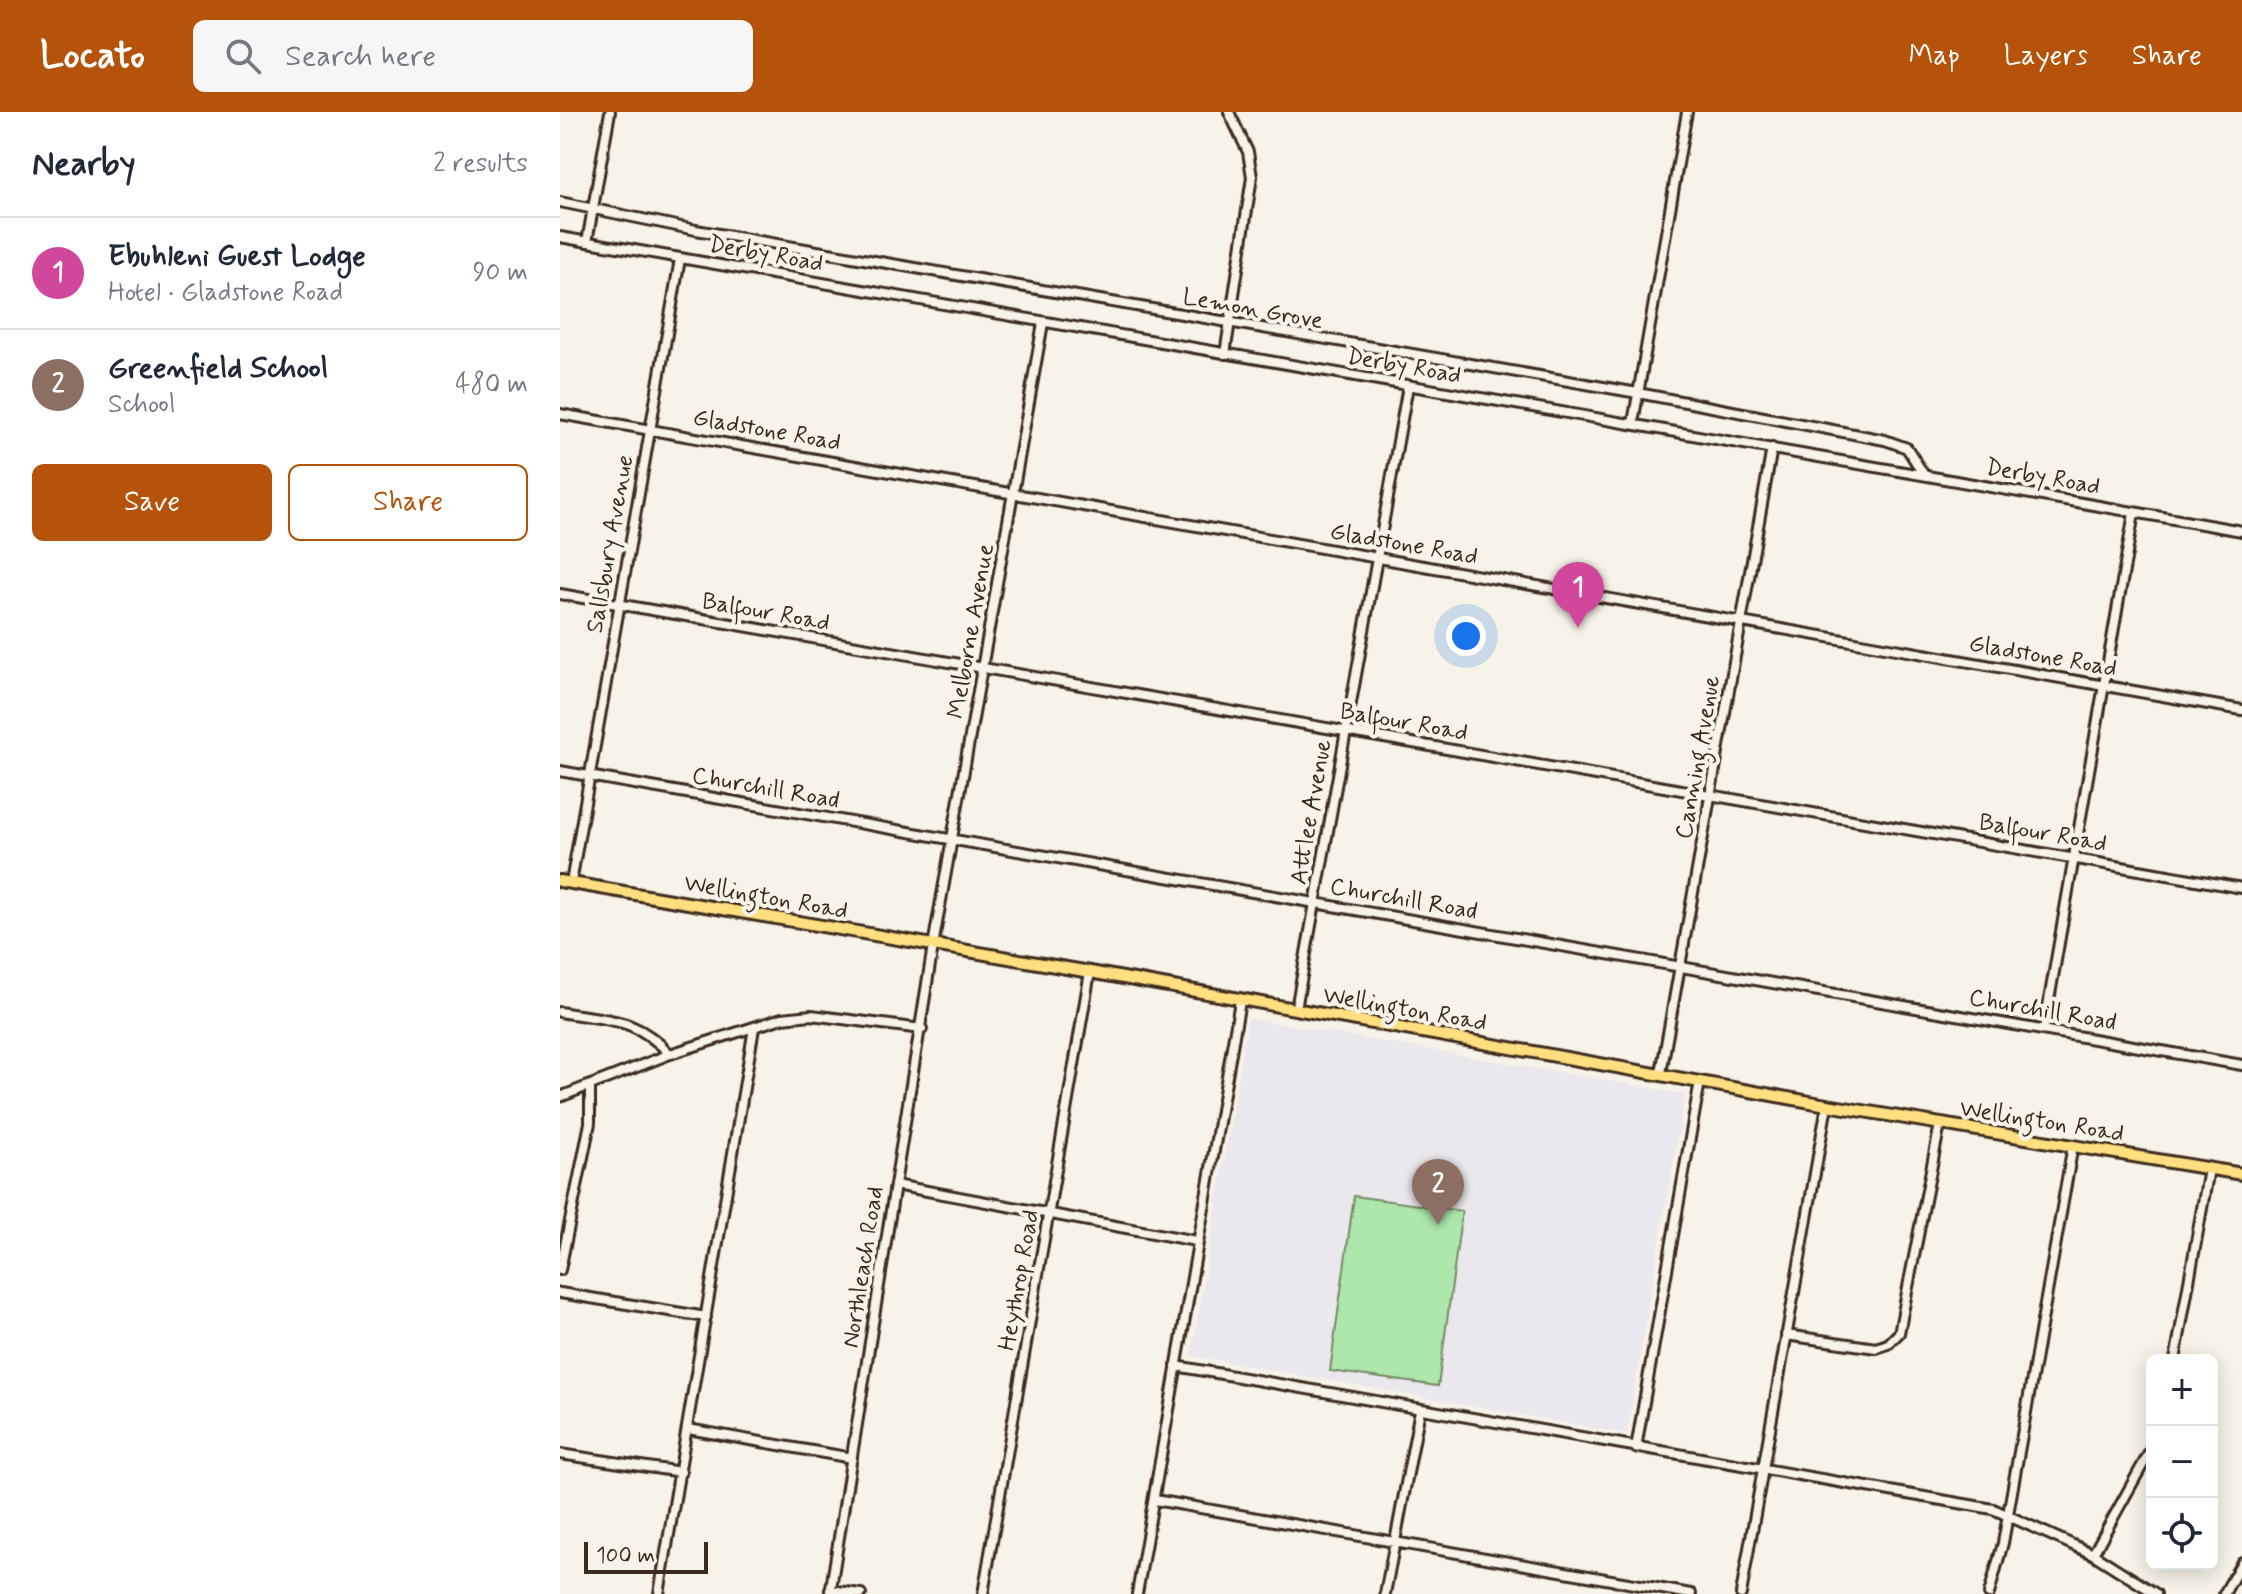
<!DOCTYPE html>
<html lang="en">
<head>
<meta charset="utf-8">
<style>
  :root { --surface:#fff; --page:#f6f6f7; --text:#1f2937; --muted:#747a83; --line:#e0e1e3; --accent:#b45309 }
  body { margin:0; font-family:Mynerve,sans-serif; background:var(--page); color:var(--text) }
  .controls { position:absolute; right:24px; bottom:24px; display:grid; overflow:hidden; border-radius:12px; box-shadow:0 4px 20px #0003 }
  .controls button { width:72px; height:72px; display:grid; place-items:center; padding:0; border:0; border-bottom:2px solid var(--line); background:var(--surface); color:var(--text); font:40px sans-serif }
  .scale { position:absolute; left:24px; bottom:20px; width:124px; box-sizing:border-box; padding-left:8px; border:4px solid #3b2a1e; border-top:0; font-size:22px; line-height:28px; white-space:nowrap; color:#3b2a1e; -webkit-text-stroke:6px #f7f3e8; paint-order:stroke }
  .you { position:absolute; left:906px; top:524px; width:28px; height:28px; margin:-20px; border:6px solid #fff; border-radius:50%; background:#1a73e8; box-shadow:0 0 0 12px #1a73e833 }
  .badge { display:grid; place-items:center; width:52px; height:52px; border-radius:50%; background:var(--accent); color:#fff; font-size:26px; font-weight:700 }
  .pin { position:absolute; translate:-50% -66px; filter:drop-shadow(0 2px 4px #0008) }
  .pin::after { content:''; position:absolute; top:42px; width:28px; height:24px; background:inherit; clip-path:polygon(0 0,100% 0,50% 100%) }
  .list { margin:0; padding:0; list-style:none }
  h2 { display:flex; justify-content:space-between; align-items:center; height:104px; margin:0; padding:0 32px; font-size:34px }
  h2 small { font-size:26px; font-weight:400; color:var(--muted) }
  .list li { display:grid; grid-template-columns:52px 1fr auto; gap:24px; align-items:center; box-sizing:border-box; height:112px; padding:0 32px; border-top:2px solid var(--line) }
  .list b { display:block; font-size:30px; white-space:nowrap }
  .list p { margin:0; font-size:26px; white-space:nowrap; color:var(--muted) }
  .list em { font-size:26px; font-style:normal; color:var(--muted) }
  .actions { display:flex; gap:16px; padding:24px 32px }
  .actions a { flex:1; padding:18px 0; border:2px solid var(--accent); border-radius:12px; text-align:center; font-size:28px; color:var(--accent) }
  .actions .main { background:var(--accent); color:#fff }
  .icon { flex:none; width:44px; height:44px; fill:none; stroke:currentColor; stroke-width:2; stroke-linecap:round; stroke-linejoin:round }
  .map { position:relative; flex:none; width:1682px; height:1482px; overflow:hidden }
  header { display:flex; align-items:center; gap:48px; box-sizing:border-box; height:112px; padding:0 40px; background:var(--accent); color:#fff }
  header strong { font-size:38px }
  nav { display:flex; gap:44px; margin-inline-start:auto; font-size:28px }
  .search { width:560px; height:72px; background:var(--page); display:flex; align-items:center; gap:20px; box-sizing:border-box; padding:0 28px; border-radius:12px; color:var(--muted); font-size:30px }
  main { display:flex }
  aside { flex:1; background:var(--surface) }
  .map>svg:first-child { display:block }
  .built { fill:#ebe8ed }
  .green { fill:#ade7ac; stroke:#748865; stroke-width:2 }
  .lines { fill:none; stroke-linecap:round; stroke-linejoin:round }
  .minor-casing { stroke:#3b2a1e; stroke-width:14 }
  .major-casing { stroke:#3b2a1e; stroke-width:16 }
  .minor { stroke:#f7f3e8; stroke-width:8 }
  .major { stroke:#ffdf80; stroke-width:10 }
  .labels { text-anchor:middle; stroke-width:8; stroke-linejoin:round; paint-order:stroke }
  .street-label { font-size:24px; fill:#3b2a1e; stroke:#f7f3e8 }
</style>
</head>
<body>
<header>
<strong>Locato</strong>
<div class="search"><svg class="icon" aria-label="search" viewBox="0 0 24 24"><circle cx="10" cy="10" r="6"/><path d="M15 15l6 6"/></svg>Search here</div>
<nav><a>Map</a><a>Layers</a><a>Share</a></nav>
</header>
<main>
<aside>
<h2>Nearby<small>2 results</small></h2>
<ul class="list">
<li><span class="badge" style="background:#d1479c">1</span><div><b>Ebuhleni Guest Lodge</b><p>Hotel · Gladstone Road</p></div><em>90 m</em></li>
<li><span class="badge" style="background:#8d6e63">2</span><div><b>Greenfield School</b><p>School</p></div><em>480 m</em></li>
</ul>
<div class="actions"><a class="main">Save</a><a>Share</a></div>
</aside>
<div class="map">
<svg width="1682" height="1482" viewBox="0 0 1682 1482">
  <rect width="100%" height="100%" fill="#f7f3e8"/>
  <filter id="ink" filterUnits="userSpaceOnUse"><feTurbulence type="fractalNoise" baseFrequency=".0125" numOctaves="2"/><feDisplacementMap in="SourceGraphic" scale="16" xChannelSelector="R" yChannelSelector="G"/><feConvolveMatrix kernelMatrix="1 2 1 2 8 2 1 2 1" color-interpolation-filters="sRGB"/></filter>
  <g filter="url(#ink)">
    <path class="built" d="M688 906 1125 982 1067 1322 631 1244Z"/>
    <path class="green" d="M794 1084 902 1099 878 1274 770 1259Z"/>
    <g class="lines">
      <defs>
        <path id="minor" d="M0 90 136 118 1078 281 1325 328 1347 336 1364 363
          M0 125 1682 419
          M27 130 50 0
          M665 242 692 65 688 40 669 0
          M0 302 1682 598
          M1073 311 1127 0
          M0 482 1682 776
          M0 659 1682 953
          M11 771 120 147
          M736 897 848 274
          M0 900C49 909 74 904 110 942
          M1484 917 1574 401
          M1101 961 1212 336
          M0 985 110 942 222 906 251 903 362 917
          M335 1073 636 1129
          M0 1158 30 1011V975
          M0 1181 146 1205
          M1226 1223 1316 1236 1328 1232 1339 1221 1380 1012
          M1615 1248 1649 1057
          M616 1254 1433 1397 1533 1442 1596 1482
          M128 1317 292 1346
          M1076 1336 1140 969
          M0 1342 121 1360
          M595 1388 1131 1482
          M1533 1442 1592 1336
          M270 1478 301 1482
          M99 1482 194 916
          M270 1482 373 834 483 211
          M423 1482 530 860
          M577 1482 680 889
          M825 1482 860 1298
          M1181 1482 1267 993
          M1429 1482 1443 1431 1513 1033
          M1664 1482 1682 1450"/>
        <path id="major" d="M0 769 530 860 1267 993 1682 1062"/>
      </defs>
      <use href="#minor" class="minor-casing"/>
      <use href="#major" class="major-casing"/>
      <use href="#minor" class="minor"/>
      <use href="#major" class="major"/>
    </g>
  </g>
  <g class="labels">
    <g class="street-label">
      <text transform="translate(206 141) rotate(10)" y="8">Derby Road</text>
      <text transform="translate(693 196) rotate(10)" y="8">Lemon Grove</text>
      <text transform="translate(844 253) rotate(10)" y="8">Derby Road</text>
      <text transform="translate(207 317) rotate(10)" y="8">Gladstone Road</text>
      <text transform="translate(1483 364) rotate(10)" y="8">Derby Road</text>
      <text transform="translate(844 431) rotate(10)" y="8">Gladstone Road</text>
      <text transform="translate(49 432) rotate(-80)" y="8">Sallsbury Avenue</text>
      <text transform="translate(206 499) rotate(10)" y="8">Balfour Road</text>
      <text transform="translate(410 519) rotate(-80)" y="8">Melborne Avenue</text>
      <text transform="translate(1483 543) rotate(10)" y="8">Gladstone Road</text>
      <text transform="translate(844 609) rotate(10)" y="8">Balfour Road</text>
      <text transform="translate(1137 645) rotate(-80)" y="8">Canning Avenue</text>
      <text transform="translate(206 675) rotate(10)" y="8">Churchill Road</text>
      <text transform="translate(750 700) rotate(-80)" y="8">Attlee Avenue</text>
      <text transform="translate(1483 720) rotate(10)" y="8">Balfour Road</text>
      <text transform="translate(206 784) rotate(10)" y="8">Wellington Road</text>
      <text transform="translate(844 786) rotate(10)" y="8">Churchill Road</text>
      <text transform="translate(845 896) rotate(10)" y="8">Wellington Road</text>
      <text transform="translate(1483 897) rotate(10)" y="8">Churchill Road</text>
      <text transform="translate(1482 1008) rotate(9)" y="8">Wellington Road</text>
      <text transform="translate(302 1155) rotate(-81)" y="8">Northleach Road</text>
      <text transform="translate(458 1168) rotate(-80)" y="8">Heythrop Road</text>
    </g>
  </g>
</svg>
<div class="controls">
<button>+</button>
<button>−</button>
<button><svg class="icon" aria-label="locate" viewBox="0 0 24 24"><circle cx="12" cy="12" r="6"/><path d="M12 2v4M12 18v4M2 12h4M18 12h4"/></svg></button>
</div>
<div class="scale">100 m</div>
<div class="you"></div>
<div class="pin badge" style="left:1018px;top:516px;background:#d1479c">1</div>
<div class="pin badge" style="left:878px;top:1113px;background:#8d6e63">2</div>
</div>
</main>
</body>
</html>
